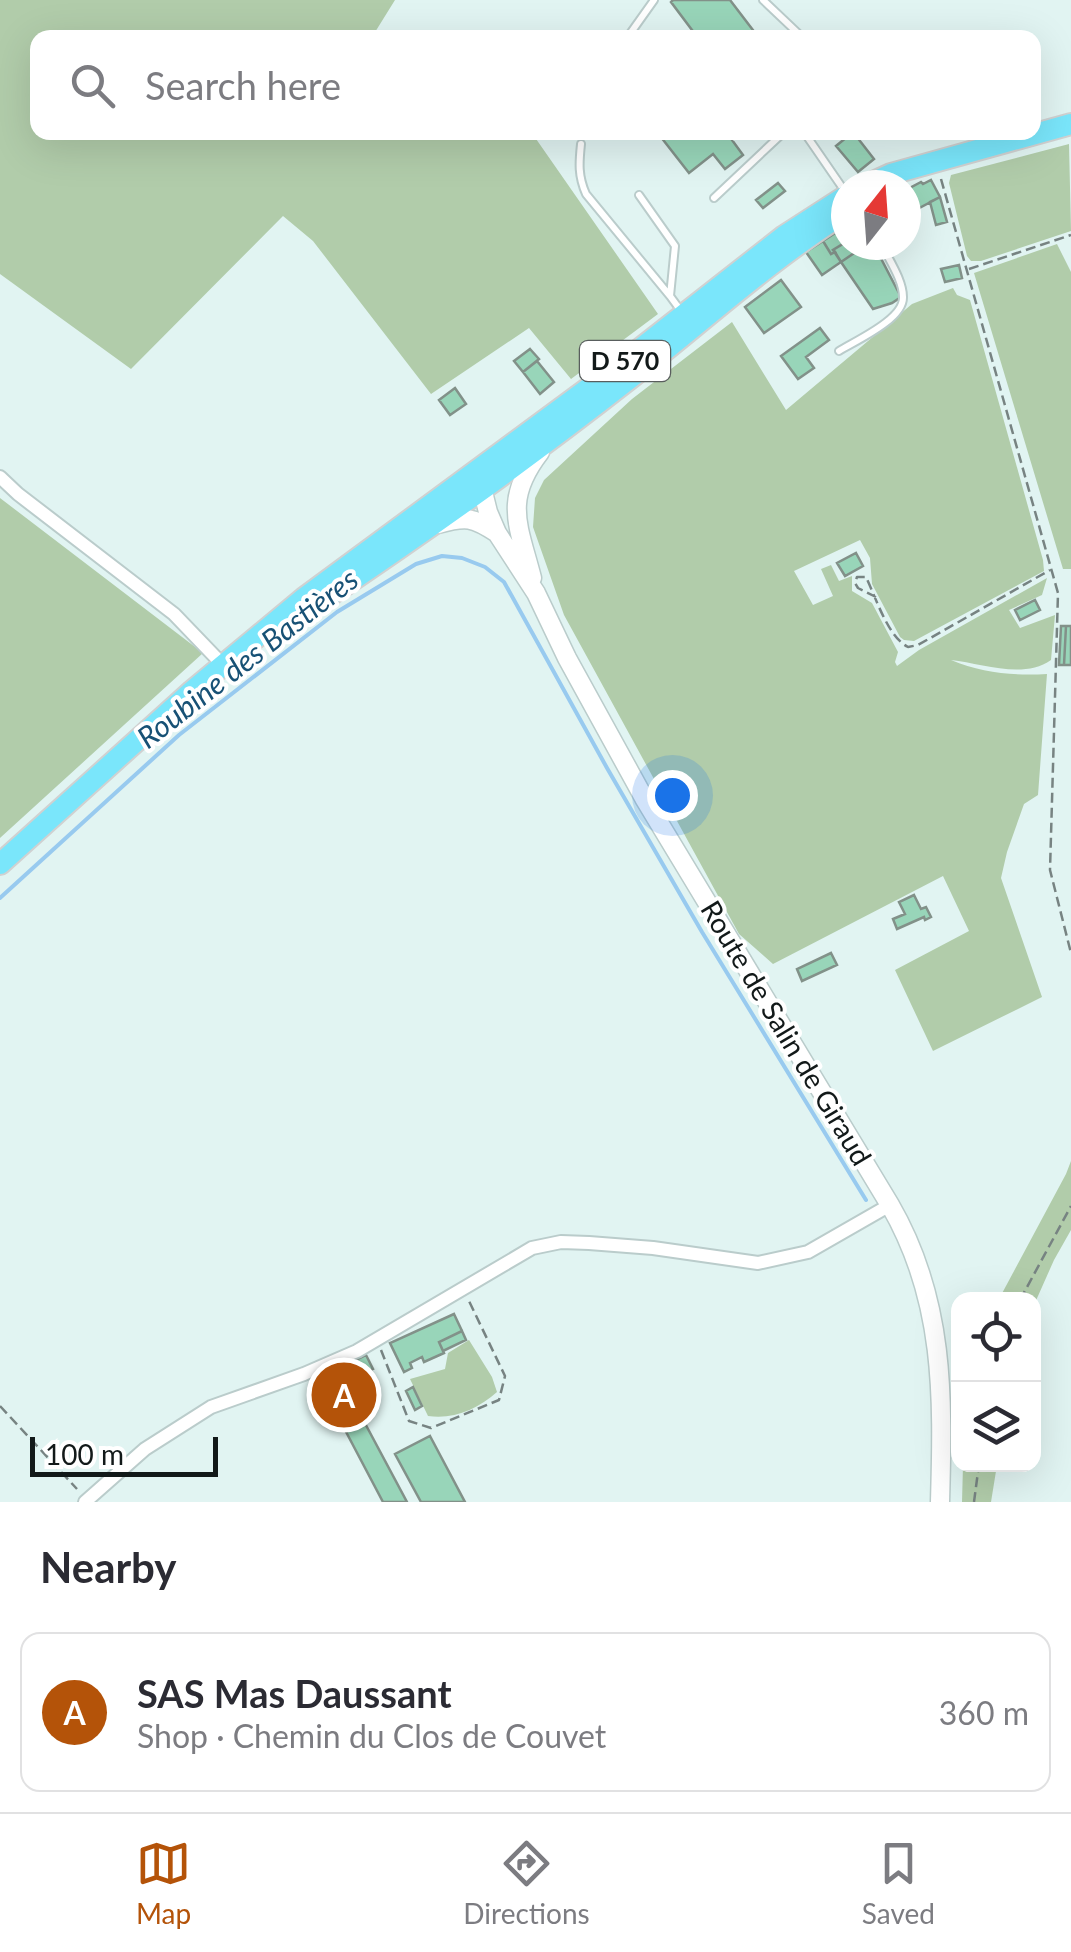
<!DOCTYPE html>
<html lang="en">
<head>
<meta charset="utf-8">
<style>
  :root { --surface:#fff; --page:#f7f7f7; --text:#2b2b33; --muted:#7c7c81; --line:#e1e1e2; --accent:#b45309 }
  body { margin:0; font-family:Lato,sans-serif; background:var(--page); color:var(--text) }
  .controls { position:absolute; right:30px; bottom:30px; display:grid; overflow:hidden; border-radius:20px; box-shadow:0 10px 40px #0002 }
  .controls button { width:90px; height:90px; display:grid; place-items:center; padding:0; border:0; border-bottom:2px solid var(--line); background:var(--surface); color:var(--text); font:50px sans-serif }
  .compass { position:absolute; left:831px; top:170px; width:90px; height:90px; border-radius:50%; background:var(--surface); box-shadow:0 10px 40px #0002; rotate:17deg }
  .scale { position:absolute; left:30px; bottom:25px; width:188px; box-sizing:border-box; padding-left:10px; border:5px solid #121919; border-top:0; font-size:28px; line-height:35px; white-space:nowrap; color:#121919; -webkit-text-stroke:8px #fff; paint-order:stroke }
  .you { position:absolute; left:672px; top:795px; width:35px; height:35px; margin:-25px; border:8px solid #fff; border-radius:50%; background:#1a73e8; box-shadow:0 0 0 15px #1a73e833 }
  .badge { display:grid; place-items:center; width:65px; height:65px; border-radius:50%; background:var(--accent); color:#fff; font-size:32px; font-weight:700 }
  .pin { position:absolute; translate:-50% -50%; border:5px solid #fff; box-shadow:0 2px 10px #0006 }
  .list { margin:0; padding:0; list-style:none }
  h2 { display:flex; justify-content:space-between; align-items:center; height:130px; margin:0; padding:0 40px; font-size:42px }
  h2 small { font-size:32px; font-weight:400; color:var(--muted) }
  .list li { display:grid; grid-template-columns:65px 1fr auto; gap:30px; align-items:center; box-sizing:border-box; height:160px; margin:0 20px 20px; padding:0 20px; border:2px solid var(--line); border-radius:20px }
  .list b { display:block; font-size:38px; white-space:nowrap }
  .list p { margin:0; font-size:32px; white-space:nowrap; color:var(--muted) }
  .list em { font-size:32px; font-style:normal; color:var(--muted) }
  .icon { flex:none; width:55px; height:55px; fill:none; stroke:currentColor; stroke-width:2; stroke-linecap:round; stroke-linejoin:round }
  .map { position:relative; flex:none; width:1071px; height:1502px; overflow:hidden }
  .search { position:absolute; background:var(--surface); box-shadow:0 10px 40px #0002; left:30px; right:30px; top:30px; height:110px; display:flex; align-items:center; gap:25px; box-sizing:border-box; padding:0 35px; border-radius:20px; color:var(--muted); font-size:38px }
  .sheet { height:310px; background:var(--surface) }
  nav { display:flex; justify-content:space-around; align-items:center; box-sizing:border-box; height:140px; border-top:2px solid var(--line); background:var(--surface); font-size:28px; color:var(--muted) }
  nav a { display:grid; justify-items:center; gap:5px }
  nav .on { color:var(--accent) }
  .map>svg:first-child { display:block }
  .green { fill:#b1ccaa }
  .lines { fill:none; stroke-linecap:round; stroke-linejoin:round }
  .stream { stroke:#98caef; stroke-width:4 }
  .building { fill:#98d5b9; stroke:#829189; stroke-width:2.5 }
  .lane-casing { stroke:#bacccb; stroke-width:10 }
  .street-casing { stroke:#bacccb; stroke-width:16 }
  .secondary-casing { stroke:#bacccb; stroke-width:21 }
  .primary-casing { stroke:#d0d1d1; stroke-width:24 }
  .path { stroke:#778382; stroke-width:2.5; stroke-dasharray:10 5; stroke-linecap:butt }
  .lane { stroke:#fff; stroke-width:6 }
  .street { stroke:#fff; stroke-width:12 }
  .secondary { stroke:#fff; stroke-width:18 }
  .primary { stroke:#7ae6fb; stroke-width:20 }
  .labels { text-anchor:middle; stroke-width:8; stroke-linejoin:round; paint-order:stroke }
  .shield { fill:#fff; stroke:#595e5e; stroke-width:2.5 }
  .shield-label { font-size:25px; font-weight:bold; fill:#121919 }
  .street-label { font-size:28px; fill:#121919; stroke:#fff }
  .water-label { font-size:30px; font-style:italic; fill:#175175; stroke:#fff }
</style>
</head>
<body>
<div class="map">
<svg width="1071" height="1502" viewBox="0 0 1071 1502">
  <rect width="100%" height="100%" fill="#e1f4f2"/>
  <path class="green" d="M0 0H395L372 37 38 38V132L537 133 534 136 658 314 571 379 529 328 431 394 313 241 283 216 131 369 0 274Z
    M1069 144 1071 231 981 261H971L967 256 949 183 951 175Z
    M1057 244 1071 272V569H1063L974 273Z
    M953 288 957 295 970 300 1043 560 1044 571 914 641 904 640 900 637 872 584 870 558 860 540 794 571 813 605 833 596 821 569 831 565 839 581 852 576V591L872 603 898 652 895 662 897 666 919 650 1047 578 1042 595 1009 610 1020 628 1055 615 1051 660C1023 680 981 663 951 660 982 673 1014 676 1047 674L1038 795 1024 804 1007 852 1001 878 1042 997 933 1051 895 970 969 931 943 876 773 964 739 934 564 615 533 527 535 498 544 480 632 399 732 322 786 410 912 304Z
    M0 498 203 653 0 838Z
    M1071 1161V1230L1054 1260 1034 1305V1300L999 1299 1066 1174Z
    M469 1340 492 1377 497 1392C478 1409 453 1420 428 1416L410 1379 445 1369 448 1353Z
    M963 1465H997L991 1502H962Z"/>
  <g class="lines">
    <path class="stream" d="M0 898 179 735 337 612 416 564 442 556 462 558 485 567 504 582 607 768 702 932 866 1200"/>
  </g>
  <path class="building" d="M673 0H730L759 38H698L671 2Z
    M657 132H742L732 140 743 155 725 169 713 154 689 173Z
    M853 132 874 159 858 172 836 146Z
    M931 180 940 197 908 214 906 190 921 182 923 184Z
    M778 183 785 191 763 208 756 200Z
    M940 197 947 222 936 225 930 202Z
    M846 226V242L833 250 835 252 831 254 823 241Z
    M823 241 831 254 835 252 841 262 822 275 806 252Z
    M846 242V245H866L841 262 833 250Z
    M866 245H874L901 297 892 303 873 309 841 262Z
    M959 265 962 278 945 282 941 269Z
    M781 280 801 307 764 333 745 307Z
    M820 328 829 340 806 357 814 368 798 379 781 356Z
    M530 349 539 359 523 372 514 361Z
    M537 361 554 382 540 394 523 372Z
    M455 388 466 404 450 415 439 400Z
    M856 553 863 566 845 576 837 563Z
    M1035 600 1040 610 1020 620 1015 610Z
    M1061 626H1066L1064 665H1059Z
    M1066 626H1071V665H1064Z
    M914 895 921 909 926 907 931 917 925 920 924 917 897 929 893 919 905 914 899 902Z
    M831 953 837 965 802 981 797 969Z
    M454 1314 462 1331 439 1342 444 1353 424 1362 422 1357 410 1363 412 1368 404 1372 390 1343Z
    M462 1331 466 1340 443 1351 439 1342Z
    M366 1355 373 1369 326 1391 319 1377Z
    M344 1383 352 1399 334 1409 326 1391Z
    M413 1387 422 1406 415 1410 406 1391Z
    M352 1399 407 1502H383L334 1409Z
    M430 1436 465 1502H421L395 1454Z"/>
  <g class="lines">
    <defs>
      <path id="lane" d="M763 0 803 38
        M627 38 654 0
        M804 132 846 193
        M581 144C579 163 578 176 586 194L670 296
        M639 195 675 246 670 296 681 311
        M714 198 784 132
        M839 351C857 340 904 319 903 297 903 280 889 260 882 245"/>
      <path id="street" d="M0 477 18 494 174 614 223 665
        M85 1502 145 1449 211 1407 304 1374 357 1351 532 1248 561 1242 589 1243 653 1248 758 1263 808 1252 890 1205"/>
      <path id="secondary" d="M480 480 488 512 497 533 536 593 567 658 644 798 890 1205C945 1300 943 1396 940 1502
        M438 524C466 516 473 517 497 533
        M532 578C518 524 503 500 540 452"/>
      <path id="primary" d="M867 185 891 174 1071 124
        M311 608C419 536 526 460 628 380 700 324 768 261 846 212
        M0 864 192 691 304 598 613 370 784 236 846 196"/>
    </defs>
    <use href="#lane" class="lane-casing"/>
    <use href="#street" class="street-casing"/>
    <use href="#secondary" class="secondary-casing"/>
    <use href="#primary" class="primary-casing"/>
    <path class="path" d="M941 179 1058 593 1050 870 1071 953
      M969 269 1071 235
      M876 597 858 588 855 583 857 577H866C876 598 888 637 908 647L918 645 1050 570
      M1020 1300 1071 1206
      M381 1350 409 1421 431 1428 499 1400 505 1376 468 1299
      M0 1406 77 1489
      M974 1502 979 1464"/>
    <use href="#lane" class="lane"/>
    <use href="#street" class="street"/>
    <use href="#secondary" class="secondary"/>
    <use href="#primary" class="primary"/>
  </g>
  <g class="labels">
    <rect class="shield" x="580" y="341" width="90" height="40" rx="8"/>
    <g class="shield-label">
      <text x="625" y="370">D 570</text>
    </g>
    <g class="street-label">
      <text transform="translate(786 1033) rotate(59)" y="10">Route de Salin de Giraud</text>
    </g>
    <g class="water-label">
      <text transform="translate(248 659) rotate(-38)" y="10">Roubine des Bastières</text>
    </g>
  </g>
</svg>
<div class="controls">
<button><svg class="icon" aria-label="locate" viewBox="0 0 24 24"><circle cx="12" cy="12" r="6"/><path d="M12 2v4M12 18v4M2 12h4M18 12h4"/></svg></button>
<button><svg class="icon" aria-label="layers" viewBox="0 0 24 24"><path d="M12 4l9 5-9 5-9-5zM3 14l9 5 9-5"/></svg></button>
</div>
<svg class="compass" viewBox="-18 -18 36 36"><path d="M0-13l5 13h-10z" fill="#e53935"/><path d="M0 13l5-13h-10z" fill="#7c7c81"/></svg>
<div class="scale">100 m</div>
<div class="you"></div>
<div class="pin badge" style="left:344px;top:1395px">A</div>
<div class="search"><svg class="icon" aria-label="search" viewBox="0 0 24 24"><circle cx="10" cy="10" r="6"/><path d="M15 15l6 6"/></svg>Search here</div>
</div>
<section class="sheet">
<h2>Nearby<small></small></h2>
<ul class="list">
<li><span class="badge">A</span><div><b>SAS Mas Daussant</b><p>Shop · Chemin du Clos de Couvet</p></div><em>360 m</em></li>
</ul>
</section>
<nav>
<a class="on"><svg class="icon" aria-label="map" viewBox="0 0 24 24"><path d="M3 6l6-2 6 2 6-2v14l-6 2-6-2-6 2zM9 4v14M15 6v14"/></svg>Map</a>
<a><svg class="icon" aria-label="directions" viewBox="0 0 24 24"><path d="M12 3l9 9-9 9-9-9zM9 14v-3h6M13 9l2 2-2 2"/></svg>Directions</a>
<a><svg class="icon" aria-label="saved" viewBox="0 0 24 24"><path d="M7 4h10v16l-5-4-5 4z"/></svg>Saved</a>
</nav>
</body>
</html>
